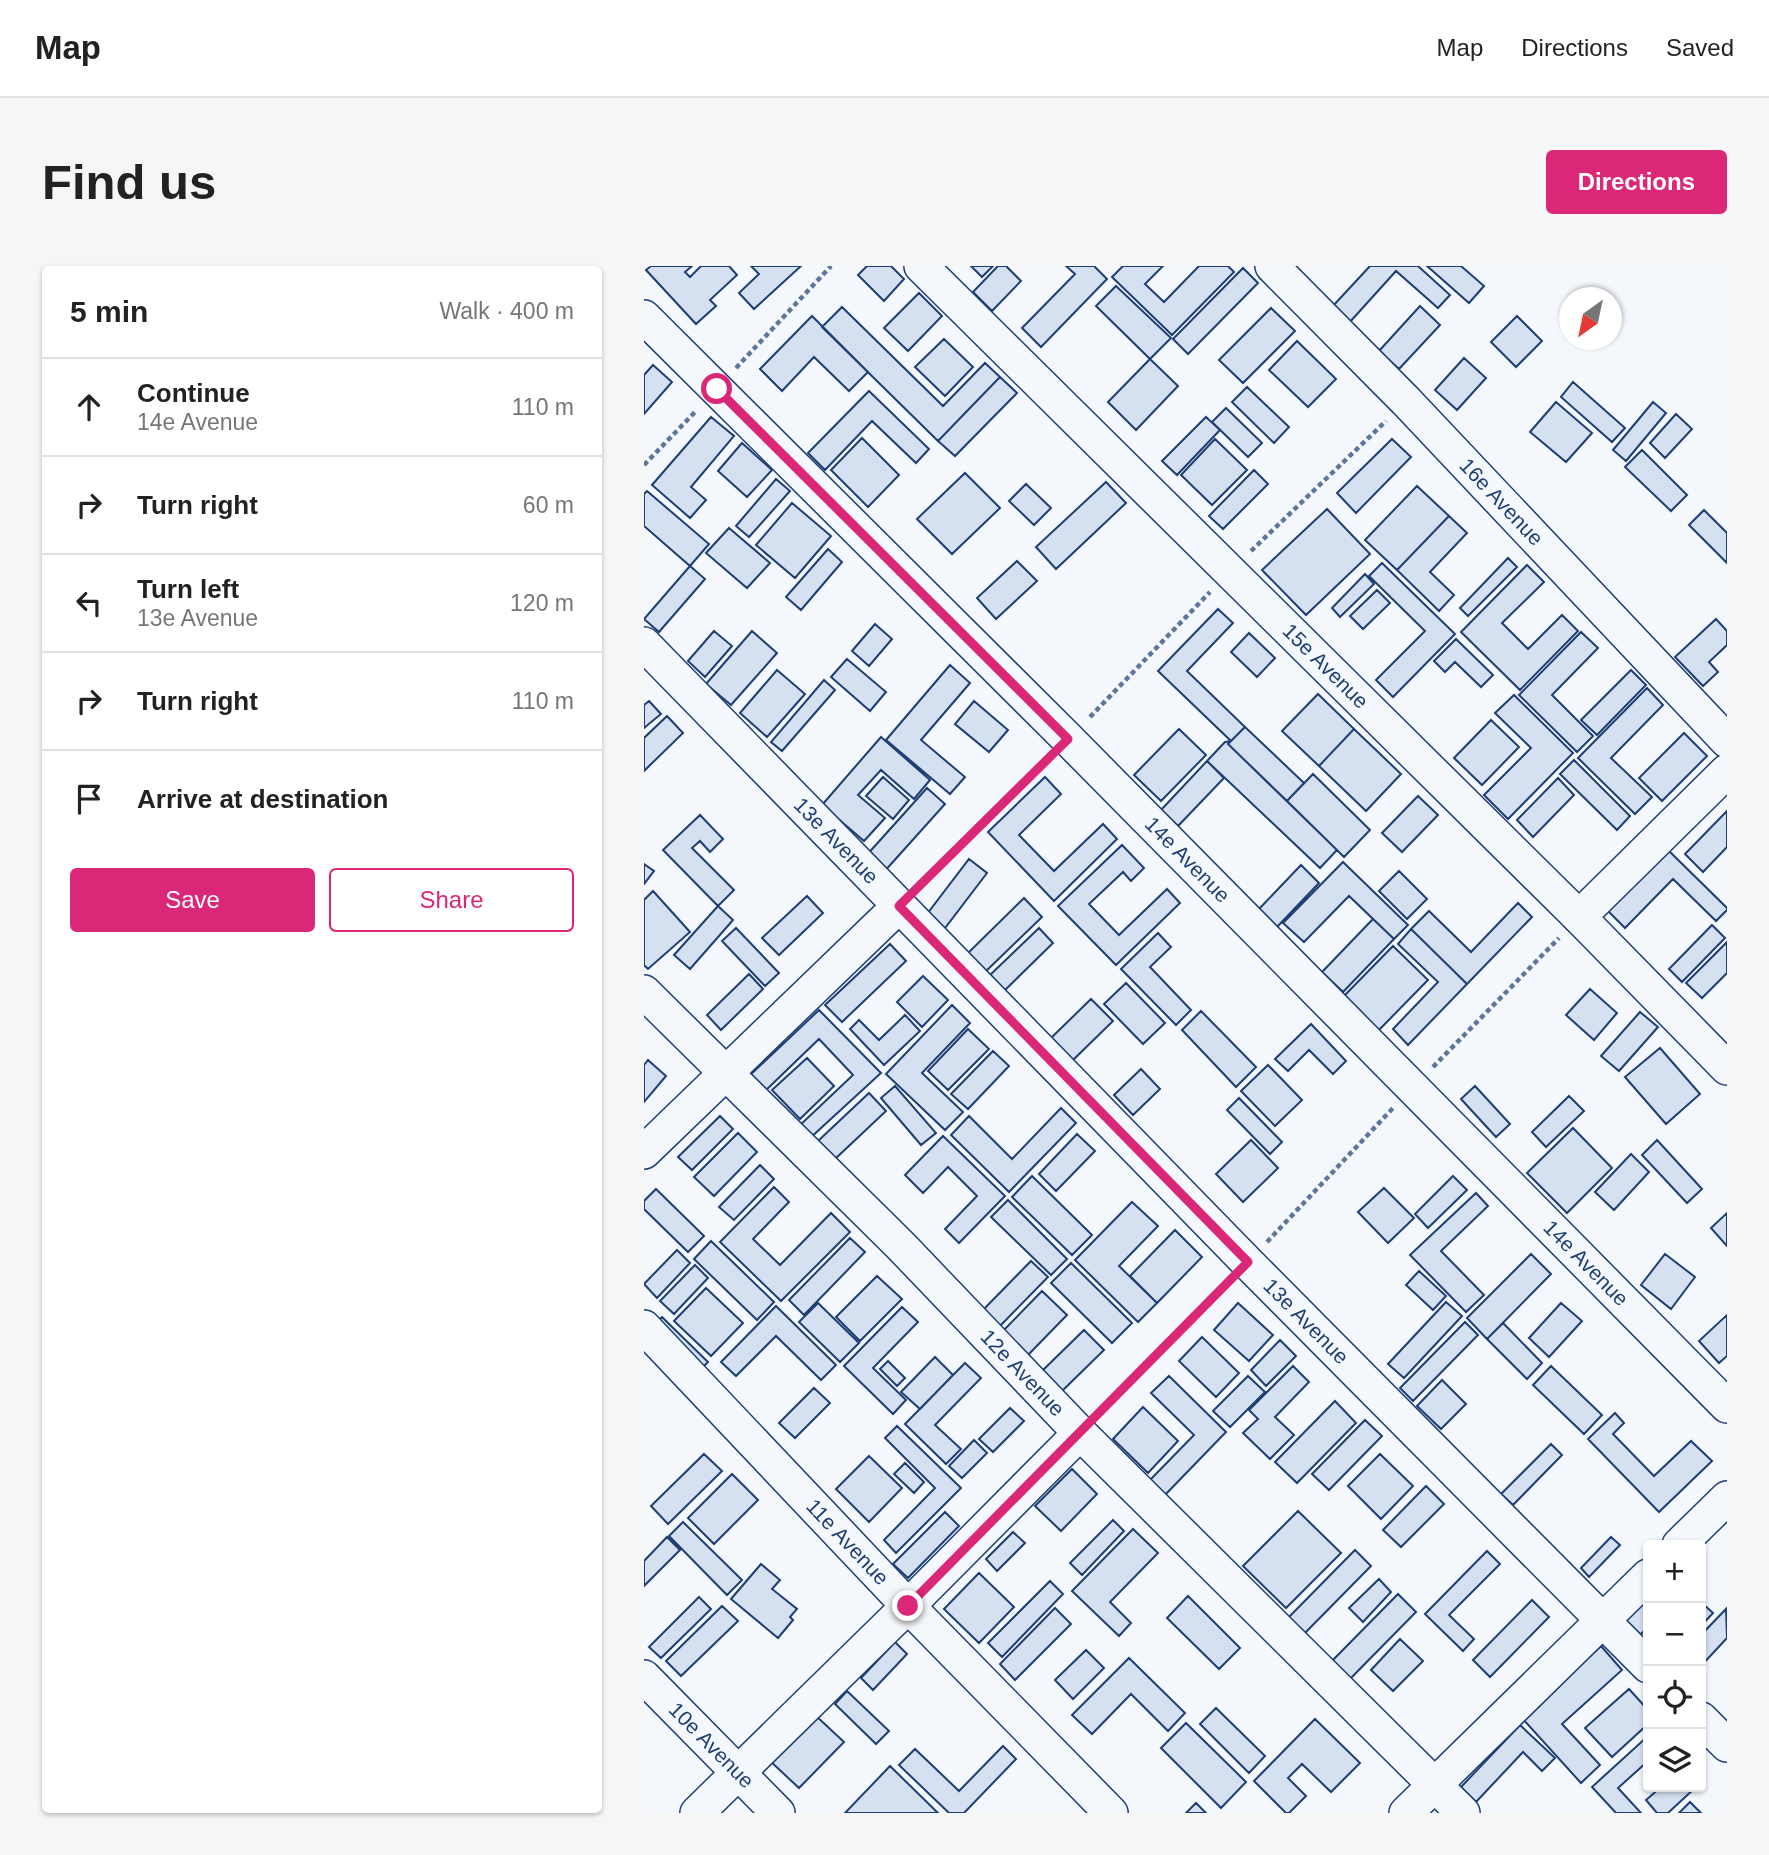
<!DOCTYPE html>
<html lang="en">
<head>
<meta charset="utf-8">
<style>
  :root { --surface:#fff; --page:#f6f6f6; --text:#222; --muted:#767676; --line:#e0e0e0; --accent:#db2777 }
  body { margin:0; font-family:Helvetica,sans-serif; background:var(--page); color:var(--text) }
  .controls { position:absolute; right:21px; bottom:21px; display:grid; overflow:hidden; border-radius:7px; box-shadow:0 2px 5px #0004 }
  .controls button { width:63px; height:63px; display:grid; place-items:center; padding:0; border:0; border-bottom:2px solid var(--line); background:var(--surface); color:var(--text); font:35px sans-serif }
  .compass { position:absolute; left:915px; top:21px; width:63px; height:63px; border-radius:50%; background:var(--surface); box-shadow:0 2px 5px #0004; rotate:213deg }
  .stop { position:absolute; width:21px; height:21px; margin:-16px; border:5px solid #db2777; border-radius:50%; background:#fff }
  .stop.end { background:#db2777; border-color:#fff; box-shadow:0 2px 7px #0008 }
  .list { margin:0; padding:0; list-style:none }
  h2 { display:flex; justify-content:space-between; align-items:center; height:91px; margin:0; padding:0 28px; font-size:30px }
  h2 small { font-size:23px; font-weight:400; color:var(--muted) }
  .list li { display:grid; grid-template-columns:46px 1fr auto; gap:21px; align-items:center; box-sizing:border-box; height:98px; padding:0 28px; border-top:2px solid var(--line) }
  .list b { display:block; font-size:26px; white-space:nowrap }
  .list p { margin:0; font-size:23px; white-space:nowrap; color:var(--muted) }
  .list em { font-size:23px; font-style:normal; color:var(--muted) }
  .actions { display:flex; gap:14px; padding:21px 28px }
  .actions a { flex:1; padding:16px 0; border:2px solid var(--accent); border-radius:7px; text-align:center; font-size:24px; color:var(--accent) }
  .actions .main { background:var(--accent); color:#fff }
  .icon { flex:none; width:38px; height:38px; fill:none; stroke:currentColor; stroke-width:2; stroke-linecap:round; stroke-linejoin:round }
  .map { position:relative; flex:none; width:1083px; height:1547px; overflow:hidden; border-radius:7px }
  header { display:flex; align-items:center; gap:42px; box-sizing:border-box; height:98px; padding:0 35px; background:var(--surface); border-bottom:2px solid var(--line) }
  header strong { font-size:33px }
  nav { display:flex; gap:38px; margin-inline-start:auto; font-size:24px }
  .intro { display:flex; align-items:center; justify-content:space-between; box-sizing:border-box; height:168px; padding:0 42px }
  h1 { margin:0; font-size:49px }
  .button { padding:18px 32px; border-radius:7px; background:var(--accent); color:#fff; font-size:24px; font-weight:700 }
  main { display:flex; gap:42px; padding:0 42px }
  aside { flex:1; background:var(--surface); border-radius:7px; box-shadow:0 2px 5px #0004 }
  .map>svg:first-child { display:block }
  .building { fill:#d5e0f0; stroke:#1d3f73; stroke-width:2 }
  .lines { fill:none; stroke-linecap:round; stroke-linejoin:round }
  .minor-casing { stroke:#1d3f73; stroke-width:36 }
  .path { stroke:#5e769c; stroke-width:4.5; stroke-dasharray:5 3.5; stroke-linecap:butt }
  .minor { stroke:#f4f7fb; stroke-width:33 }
  .route { stroke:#db2777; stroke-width:9 }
  .labels { text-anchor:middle; stroke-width:5; stroke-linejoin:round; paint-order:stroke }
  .street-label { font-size:21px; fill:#1d3f73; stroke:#f4f7fb }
</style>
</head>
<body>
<header>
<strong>Map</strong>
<nav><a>Map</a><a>Directions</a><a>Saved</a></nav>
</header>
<div class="intro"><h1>Find us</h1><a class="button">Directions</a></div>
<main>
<aside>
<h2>5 min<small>Walk · 400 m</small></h2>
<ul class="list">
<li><svg class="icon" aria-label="ahead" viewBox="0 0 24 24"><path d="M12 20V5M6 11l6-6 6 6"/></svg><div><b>Continue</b><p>14e Avenue</p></div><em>110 m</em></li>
<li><svg class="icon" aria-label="right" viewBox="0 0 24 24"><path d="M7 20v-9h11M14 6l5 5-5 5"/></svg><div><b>Turn right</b></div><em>60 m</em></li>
<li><svg class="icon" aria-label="left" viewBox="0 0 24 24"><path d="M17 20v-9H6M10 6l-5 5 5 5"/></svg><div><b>Turn left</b><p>13e Avenue</p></div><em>120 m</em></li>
<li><svg class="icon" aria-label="right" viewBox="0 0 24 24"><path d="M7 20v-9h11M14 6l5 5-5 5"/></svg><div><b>Turn right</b></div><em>110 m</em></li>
<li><svg class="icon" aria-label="arrive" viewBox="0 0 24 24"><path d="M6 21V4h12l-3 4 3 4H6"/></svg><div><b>Arrive at destination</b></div></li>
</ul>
<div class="actions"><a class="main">Save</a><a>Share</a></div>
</aside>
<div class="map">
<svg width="1083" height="1547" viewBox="0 0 1083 1547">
  <rect width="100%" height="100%" fill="#f4f7fb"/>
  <path class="building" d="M7 0H48L41 6 46 11 57 0H85L93 9 66 34 72 40 52 58 2 4Z
    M107 0H157L110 43 95 27 115 8Z
    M223 0H247L260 13 240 35 214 9Z
    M327 0H349L338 11Z
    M354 0H362L377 15 348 45 329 26Z
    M422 0H450L463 13 397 81 378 62 431 8Z
    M479 0H519L501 18 520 36 555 0H584L590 6 528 69 468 11Z
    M726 0H774L806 29 794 42 752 5 705 57 688 41Z
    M783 0H817L840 20 825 37Z
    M599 2 614 17 544 88 529 73Z
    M472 20 527 72 506 93 452 40Z
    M275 27 298 50 264 85 240 62Z
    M776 40 796 59 755 103 735 85Z
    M198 41 299 140 341 97 356 111 294 175 178 61Z
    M627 42 651 65 599 117 575 94Z
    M168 50 224 106 205 125 170 91 138 125 116 103Z
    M873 50 898 75 872 101 847 76Z
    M300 73 329 101 301 130 271 101Z
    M653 75 692 113 664 141 625 104Z
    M820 92 842 112 813 144 791 124Z
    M506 93 534 120 492 164 464 136Z
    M9 99 28 116 0 148V109Z
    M356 111 373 127 311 190 294 175Z
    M929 116 981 162 968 176 917 131Z
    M603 121 645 161 630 177 588 136Z
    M225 125 285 183 272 197 228 155 181 204 164 187Z
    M912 136 948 167 922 196 886 166Z
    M1009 136 1022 147 982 195 969 184Z
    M582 142 618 177 604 191 568 156Z
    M1032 148 1048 163 1021 192 1006 177Z
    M67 151 90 170 47 221 62 234 46 252 8 219Z
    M562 151 576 164 533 209 518 195Z
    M218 172 255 209 224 241 187 204Z
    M571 173 603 204 568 239 537 209Z
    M748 173 767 191 712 247 693 227Z
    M98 177 128 204 103 231 74 205Z
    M998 184 1043 229 1027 245 981 201Z
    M610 204 624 218 579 263 565 250Z
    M321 207 356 242 308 288 273 253Z
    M132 213 146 225 105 271 92 260Z
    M462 216 482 237 412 303 392 281Z
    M382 218 407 242 390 259 365 235Z
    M773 220 805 250 753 304 721 274Z
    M3 225 65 278 46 300 0 260V228Z
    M148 237 187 270 151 312 112 279Z
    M683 243 726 288 662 349 618 304Z
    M1060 244 1083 267V297L1045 259Z
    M805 250 823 267 786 306 810 329 795 345 753 304Z
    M85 262 126 297 103 322 62 287Z
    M184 283 198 296 157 344 142 331Z
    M864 292 873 301 824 350 816 342Z
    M373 295 393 315 352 353 333 332Z
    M738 297 811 368 749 431 732 414 781 365 725 310Z
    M883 299 900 316 858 357 884 383 918 349 934 365 876 424 817 366Z
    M46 300 61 313 15 366 0 353Z
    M721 308 730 318 696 351 688 342Z
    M733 324 746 337 719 363 706 350Z
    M574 343 589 357 543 405 601 461 587 475 514 405Z
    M1072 353 1083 365V379L1065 396 1074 406 1059 420 1031 391Z
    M231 358 248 373 225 400 208 385Z
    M70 365 88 380 61 411 44 395Z
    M108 365 133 387 87 439 62 418Z
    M937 366 954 382 908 429 949 470 933 486 875 429Z
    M605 367 631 392 613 411 587 386Z
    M812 373 849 409 837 421 811 396 801 406 790 395Z
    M203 393 242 426 226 445 187 411Z
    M306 399 326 417 277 474 321 511 306 528 242 474Z
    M133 404 161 428 123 471 96 447Z
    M987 404 1002 419 953 469 937 454Z
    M180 414 191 424 138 485 127 476Z
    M1003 422 1019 439 967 492 1008 531 991 548 934 492Z
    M674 428 710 463 675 500 638 465Z
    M870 429 929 487 864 553 840 529 887 482 851 447Z
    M5 435 17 448 0 462V439Z
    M330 435 364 464 345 486 311 458Z
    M23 450 39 467 0 505V472Z
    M847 454 875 481 838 519 810 492Z
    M601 461 660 517 643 535 584 478Z
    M535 463 562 489 517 535 490 509Z
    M710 463 757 508 722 545 675 500Z
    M1040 467 1063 490 1018 535 995 512Z
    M237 471 286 514 270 533 237 504 214 529 241 552 220 575 178 539Z
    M587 475 584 478 693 584 676 602 563 495 581 476Z
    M930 494 986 550 973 564 916 508Z
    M563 495 580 512 534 560 517 544Z
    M669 508 726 564 700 591 643 535Z
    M239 511 265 534 249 553 222 530Z
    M401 511 417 528 375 569 410 605 459 558 473 573 410 635 344 566Z
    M914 512 930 529 889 571 873 554Z
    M283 522 301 538 239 607 221 591Z
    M774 530 794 549 758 586 738 567Z
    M1083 545V581L1059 606 1041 588Z
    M56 549 79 573 66 586 56 575 48 582 90 624 74 640 19 584Z
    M478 579 500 602 487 615 479 606 445 638 475 669 523 623 536 637 472 699 414 640Z
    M1024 584 1083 642V644L1072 655 1029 613 981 662 964 645Z
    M325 593 343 607 298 666 280 652Z
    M699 596 764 659 750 673 705 630 660 676 639 657Z
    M0 598 10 605 0 618Z
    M657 599 675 617 633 661 615 643Z
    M755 605 783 633 763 653 735 625Z
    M9 625 46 666 4 703 0 699V634Z
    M163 630 179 647 135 689 118 672Z
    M380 632 398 651 337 710 319 692Z
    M874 637 888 651 823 718 767 663 785 645 827 686Z
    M74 640 89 654 46 703 30 689Z
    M729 653 750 673 699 726 678 706Z
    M1068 659 1081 672 1038 716 1025 703Z
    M92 662 135 707 121 720 78 675Z
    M395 662 409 677 360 725 345 710Z
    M767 663 823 718 764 779 749 763 794 716 754 678Z
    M514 667 527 681 506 701 547 744 532 759 477 703Z
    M1083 676V707L1058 732 1042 717Z
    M246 678 262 695 198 756 181 739Z
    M749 680 784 714 733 766 698 732Z
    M105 708 119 723 77 764 63 749Z
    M279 710 304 734 278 761 253 736Z
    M482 717 521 757 499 778 460 738Z
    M946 723 973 747 950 774 922 749Z
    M447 733 469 755 428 795 406 773Z
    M308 739 326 757 278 807 319 846 301 864 242 808Z
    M175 744 237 807 165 873 154 861 209 809 175 773 119 827 104 811Z
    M557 745 612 801 592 821 538 764Z
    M996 746 1014 761 975 805 957 790Z
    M261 749 276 765 240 799 206 763 215 754 235 774Z
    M667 758 702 795 689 808 665 784 644 805 631 793Z
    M324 763 345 783 304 824 284 805Z
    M1016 782 1056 828 1022 858 981 811Z
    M349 785 365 800 324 843 307 828Z
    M163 792 190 820 156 853 128 824Z
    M4 794 22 810 0 836V799Z
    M624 799 658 834 631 860 597 825Z
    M497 803 516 823 489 849 470 829Z
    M251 820 292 867 277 879 237 832Z
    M831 820 866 858 852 871 817 833Z
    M225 827 242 845 191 893 174 875Z
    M925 830 940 845 902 881 888 866Z
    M595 832 638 876 626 888 583 844Z
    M417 842 432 857 365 926 307 869 325 850 368 893Z
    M76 850 89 863 48 904 34 891Z
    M929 862 968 902 923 947 883 907Z
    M94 867 113 886 70 930 50 911Z
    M433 868 451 885 412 925 395 908Z
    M299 870 361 930 315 977 301 963 333 930 304 901 279 927 261 909Z
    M607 874 634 902 599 936 572 908Z
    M1013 874 1058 923 1043 937 998 889Z
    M987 888 1005 906 970 944 951 926Z
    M116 899 130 913 90 954 75 941Z
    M388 910 448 969 428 989 368 931Z
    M809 910 823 924 784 962 771 948Z
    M130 921 145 936 109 973 136 999 187 947 206 966 137 1035 76 976Z
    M740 922 770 952 744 977 714 946Z
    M12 923 60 970 44 986 0 943V935Z
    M832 927 844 940 797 985 840 1029 822 1046 766 989Z
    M364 934 423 993 407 1009 347 951Z
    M488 936 514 960 475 1000 513 1037 494 1056 431 994Z
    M1083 947V980L1067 962Z
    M531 964 558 991 513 1037 486 1010Z
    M206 972 221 986 160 1049 145 1034Z
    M67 975 130 1036 113 1054 50 993Z
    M33 984 46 997 13 1032 0 1018Z
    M887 988 907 1008 843 1073 823 1052Z
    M1021 988 1051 1011 1027 1043 997 1019Z
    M387 995 404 1011 354 1062 337 1046Z
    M427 997 488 1057 468 1077 407 1017Z
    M51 999 64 1012 30 1048 16 1035Z
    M775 1005 802 1030 789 1044 762 1019Z
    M233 1010 258 1033 216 1075 192 1051Z
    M62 1022 99 1057 67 1090 30 1055Z
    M398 1025 423 1049 383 1090 358 1066Z
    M802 1036 818 1050 760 1112 744 1098Z
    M174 1037 215 1077 196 1096 155 1056Z
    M594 1037 629 1069 605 1095 570 1064Z
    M917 1037 938 1055 905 1091 885 1072Z
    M132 1040 192 1099 177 1114 132 1070 92 1110 77 1096Z
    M258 1041 274 1056 229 1102 262 1134 249 1148 200 1100Z
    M1083 1049V1090L1075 1097 1055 1075Z
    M18 1051 64 1096 56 1104 9 1059Z
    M821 1056 834 1069 769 1135 756 1122Z
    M859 1057 898 1097 883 1113 843 1073Z
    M440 1064 460 1084 417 1126 397 1106Z
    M558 1071 595 1107 572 1131 535 1095Z
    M636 1074 652 1090 622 1120 607 1104Z
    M291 1091 309 1109 276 1143 257 1126Z
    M244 1095 261 1112 253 1120 236 1103Z
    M321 1097 337 1112 291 1159 317 1183 302 1198 261 1158Z
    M649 1100 665 1116 631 1151 650 1169 626 1193 599 1167 614 1153 605 1144Z
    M907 1100 958 1149 940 1168 889 1119Z
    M525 1110 582 1166 520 1230 505 1215 550 1169 507 1127Z
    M604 1110 621 1126 586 1161 569 1145Z
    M798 1114 822 1138 797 1163 773 1140Z
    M170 1122 186 1137 151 1172 135 1157Z
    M691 1135 712 1157 653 1217 631 1196Z
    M499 1141 534 1175 504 1207 469 1173Z
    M366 1142 380 1155 349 1186 335 1173Z
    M971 1147 980 1157 969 1168 1010 1210 1047 1175 1068 1195 1015 1246 944 1173Z
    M721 1154 738 1170 685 1224 668 1208Z
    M253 1160 317 1222 252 1287 240 1274 291 1222 241 1172Z
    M330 1174 343 1187 318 1212 305 1200Z
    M907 1178 918 1189 869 1239 857 1228Z
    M60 1188 78 1205 24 1258 7 1240Z
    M736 1188 769 1220 737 1253 704 1220Z
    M225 1190 258 1222 225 1256 192 1223Z
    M261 1197 280 1216 270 1227 250 1208Z
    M428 1203 453 1228 417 1265 391 1240Z
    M88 1208 114 1234 70 1278 44 1252Z
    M782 1220 800 1238 757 1281 739 1264Z
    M654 1245 697 1287 642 1342 599 1300Z
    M301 1246 315 1260 264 1312 249 1298Z
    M469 1254 480 1265 438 1309 426 1297Z
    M39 1256 98 1314 83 1329 25 1270Z
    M489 1263 514 1287 466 1336 487 1357 475 1370 428 1325Z
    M369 1266 381 1277 353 1305 342 1293Z
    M23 1271 36 1284 0 1320V1295Z
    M967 1271 976 1279 945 1311 937 1302Z
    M711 1284 727 1300 658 1370 642 1354Z
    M843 1285 856 1298 805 1349 830 1373 819 1385 781 1348Z
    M117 1298 136 1314 128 1323 153 1343 146 1351 149 1354 134 1372 87 1333Z
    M335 1307 370 1341 335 1377 300 1343Z
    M735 1313 747 1326 719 1356 705 1342Z
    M406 1315 419 1328 358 1391 344 1377Z
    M754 1328 772 1346 704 1415 686 1397Z
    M544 1330 596 1382 575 1403 523 1352Z
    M55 1331 67 1343 17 1392 5 1381Z
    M1004 1331V1361L995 1370 981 1356Z
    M888 1334 905 1351 846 1411 829 1394Z
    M1057 1336 1069 1347 1057 1360Z
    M78 1340 94 1355 37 1410 22 1395Z
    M411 1342 427 1358 371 1414 356 1398Z
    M1082 1343 1083 1372 1057 1400V1369Z
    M756 1373 779 1395 749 1425 727 1404Z
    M251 1376 263 1388 229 1424 217 1412Z
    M957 1380 978 1404 918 1458 956 1499 937 1517 878 1452Z
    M442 1384 460 1402 429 1433 411 1414Z
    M485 1392 541 1447 524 1465 487 1428 448 1468 428 1449Z
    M985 1423 1004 1444V1458L968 1491 941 1462Z
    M203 1425 245 1465 232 1478 191 1438Z
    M572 1442 621 1490 605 1507 556 1458Z
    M170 1448 200 1476 155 1522 125 1494Z
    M671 1453 716 1497 687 1526 658 1498 644 1512 662 1530 645 1547H642L610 1515Z
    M542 1457 602 1516 577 1542 517 1482Z
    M876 1459 911 1492 898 1505 879 1486 832 1536 817 1521Z
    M1004 1470V1495L974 1522 997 1547H972L948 1521Z
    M359 1480 372 1493 320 1547H305L255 1499 271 1483 315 1525Z
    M246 1500 294 1547H201Z
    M1017 1521H1052L1024 1547H1013L1002 1534Z
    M1046 1536 1057 1547H1035Z
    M552 1537 562 1547H542Z"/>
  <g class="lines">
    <defs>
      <g id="minor">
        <path id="s1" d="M277 0 935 651 1083 802"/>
        <path id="s2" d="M628 0 762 135 1083 475"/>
        <path id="s3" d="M0 51 424 473 1083 1140"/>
        <path id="s4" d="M0 378 604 997 1004 1400"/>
        <path d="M935 651 1083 505"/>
        <path id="s5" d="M0 726 257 980 436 1167 819 1547"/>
        <path d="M0 886 255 640"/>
        <path id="s6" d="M0 1061 264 1340 467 1547"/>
        <path d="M1035 1279 1083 1232"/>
        <path id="s7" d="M0 1411 134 1547"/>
        <path d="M1057 1453 1083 1479"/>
        <path d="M53 1547 264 1340 436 1167"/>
        <path d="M762 1547 1004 1310"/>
      </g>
    </defs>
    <use href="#minor" class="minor-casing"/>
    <path class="path" d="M92 102 187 0
      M0 199 53 144
      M607 285 742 155
      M446 451 566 326
      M277 618 403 494
      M789 801 915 672
      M623 976 749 842
      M457 1146 583 1018"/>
    <use href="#minor" class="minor"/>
  </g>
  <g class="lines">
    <path class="route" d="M73 123 424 473 255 640 604 996 264 1340"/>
  </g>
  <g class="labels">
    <g class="street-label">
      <text dy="7" stroke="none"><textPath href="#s2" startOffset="329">16e Avenue</textPath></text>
      <text dy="7" stroke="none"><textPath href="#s1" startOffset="569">15e Avenue</textPath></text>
      <text dy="7" stroke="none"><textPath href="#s4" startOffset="275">13e Avenue</textPath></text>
      <text dy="7" stroke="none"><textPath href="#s3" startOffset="768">14e Avenue</textPath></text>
      <text dy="7" stroke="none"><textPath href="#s3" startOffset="1335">14e Avenue</textPath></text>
      <text dy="7" stroke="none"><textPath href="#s4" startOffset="947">13e Avenue</textPath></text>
      <text dy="7" stroke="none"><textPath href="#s5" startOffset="537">12e Avenue</textPath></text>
      <text dy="7" stroke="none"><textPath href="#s6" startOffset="296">11e Avenue</textPath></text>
      <text dy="7" stroke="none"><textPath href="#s7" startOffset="96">10e Avenue</textPath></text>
    </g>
  </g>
</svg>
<div class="controls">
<button>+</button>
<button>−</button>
<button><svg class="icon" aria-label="locate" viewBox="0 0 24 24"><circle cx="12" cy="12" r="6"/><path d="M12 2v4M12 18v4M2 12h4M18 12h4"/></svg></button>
<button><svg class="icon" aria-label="layers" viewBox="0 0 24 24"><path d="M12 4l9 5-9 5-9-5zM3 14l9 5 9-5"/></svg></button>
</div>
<svg class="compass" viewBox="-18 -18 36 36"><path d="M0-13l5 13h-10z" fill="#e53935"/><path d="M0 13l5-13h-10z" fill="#767676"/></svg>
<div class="stop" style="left:73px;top:123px"></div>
<div class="stop end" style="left:264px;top:1340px"></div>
</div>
</main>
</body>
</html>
